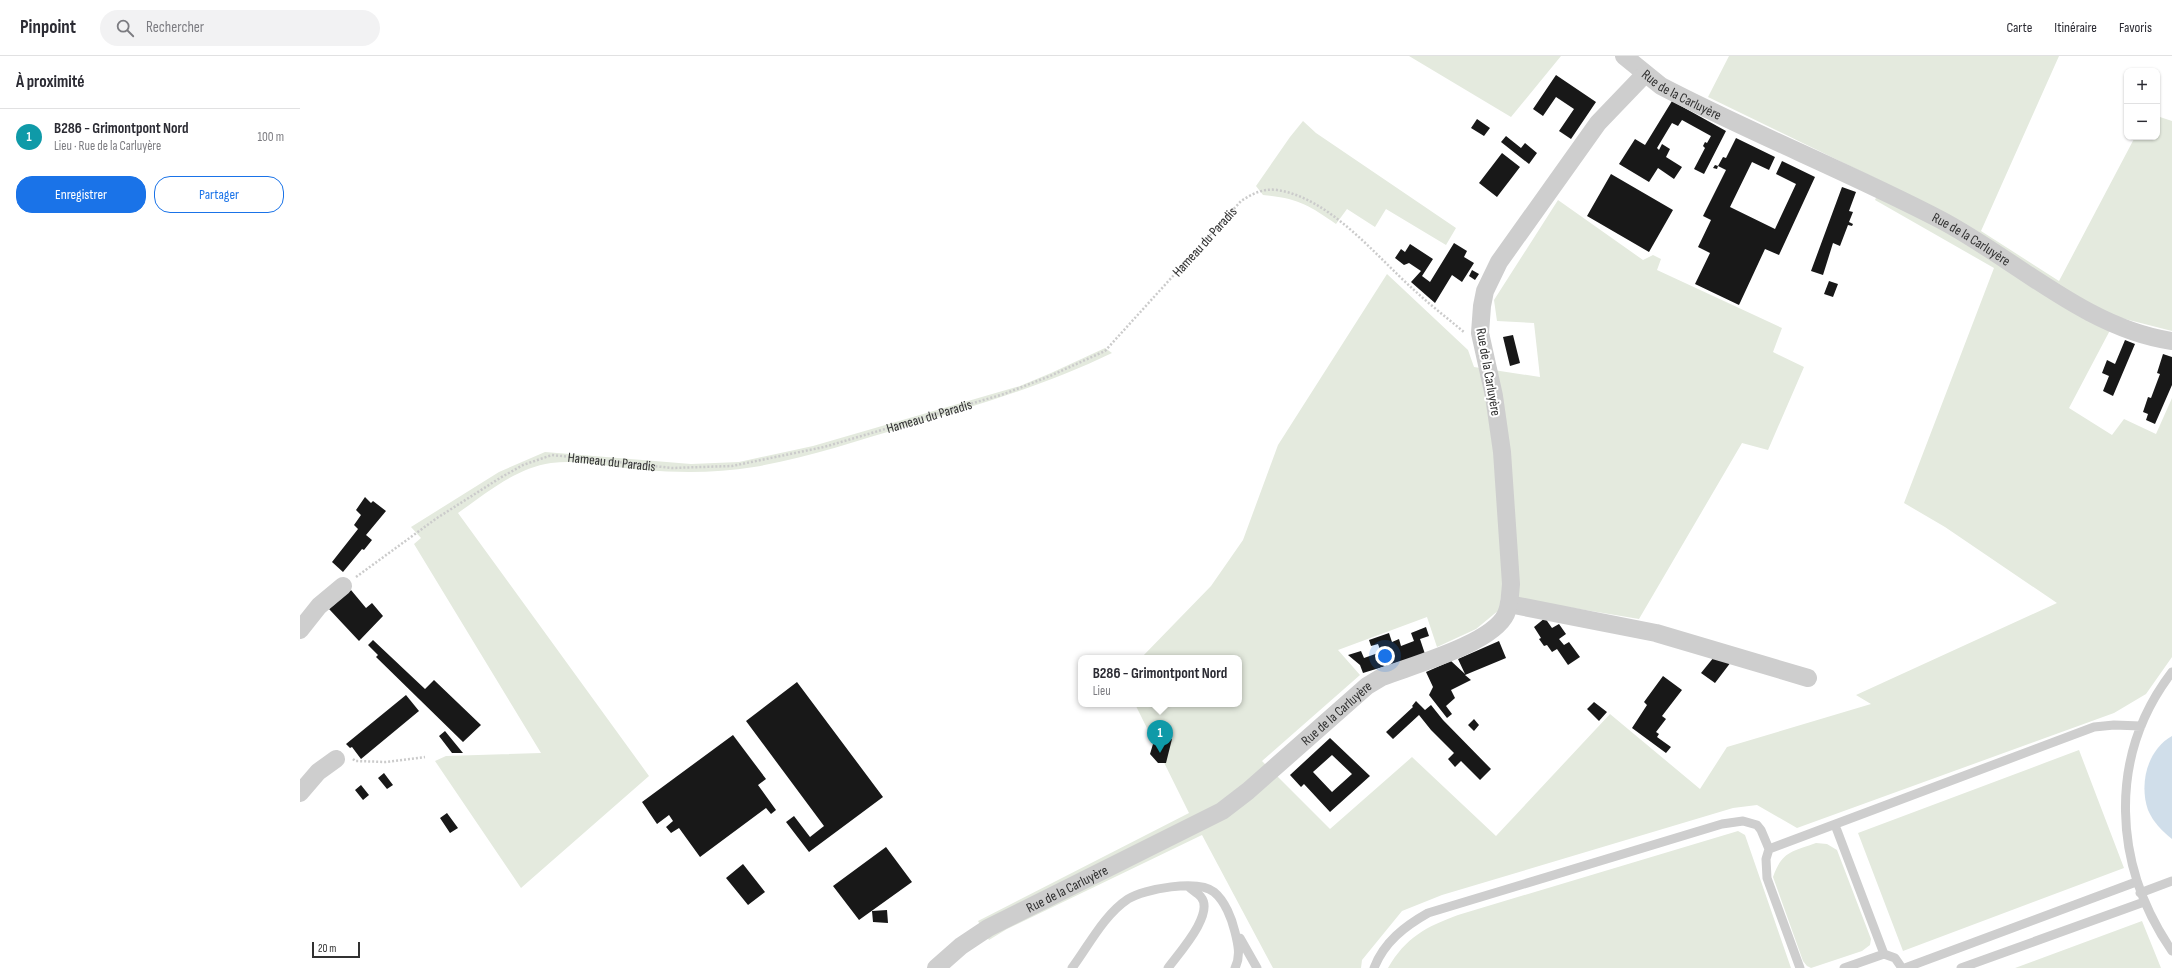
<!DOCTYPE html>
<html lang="fr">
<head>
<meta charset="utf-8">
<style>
  :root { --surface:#fff; --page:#f2f2f3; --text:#2b2b33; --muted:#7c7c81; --line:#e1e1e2; --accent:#1a73e8 }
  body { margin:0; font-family:"Sofia Sans Condensed",sans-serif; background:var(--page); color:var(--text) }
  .controls { position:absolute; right:12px; top:12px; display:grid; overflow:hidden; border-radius:8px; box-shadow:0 1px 3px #0004 }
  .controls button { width:36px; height:36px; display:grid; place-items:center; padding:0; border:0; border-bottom:1px solid var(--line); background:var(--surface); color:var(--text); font:20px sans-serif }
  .scale { position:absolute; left:12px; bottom:10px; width:48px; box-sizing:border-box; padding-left:4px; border:2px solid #313131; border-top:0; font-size:11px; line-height:14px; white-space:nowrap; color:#313131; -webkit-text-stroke:3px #fff; paint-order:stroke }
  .you { position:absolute; left:1085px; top:600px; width:14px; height:14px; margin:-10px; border:3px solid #fff; border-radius:50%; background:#1a73e8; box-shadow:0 0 0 6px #1a73e833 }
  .badge { display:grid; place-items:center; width:26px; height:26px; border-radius:50%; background:var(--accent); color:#fff; font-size:13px; font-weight:700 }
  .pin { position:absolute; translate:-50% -33px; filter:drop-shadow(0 1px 2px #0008) }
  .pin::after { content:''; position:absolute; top:21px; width:14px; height:12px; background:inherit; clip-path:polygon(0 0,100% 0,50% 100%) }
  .popup { position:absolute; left:778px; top:599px; width:164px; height:52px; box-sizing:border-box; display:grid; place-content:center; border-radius:8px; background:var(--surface); filter:drop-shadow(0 1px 3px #0005); font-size:13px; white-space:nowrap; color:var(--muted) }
  .popup b { font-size:15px; color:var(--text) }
  .popup::after { content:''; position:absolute; left:50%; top:100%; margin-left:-8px; border:8px solid transparent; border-top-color:var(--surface) }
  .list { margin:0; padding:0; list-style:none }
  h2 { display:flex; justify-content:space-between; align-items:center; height:52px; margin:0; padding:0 16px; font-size:17px }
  h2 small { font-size:13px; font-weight:400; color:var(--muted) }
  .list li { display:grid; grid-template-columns:26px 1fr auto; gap:12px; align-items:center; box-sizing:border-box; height:56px; padding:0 16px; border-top:1px solid var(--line) }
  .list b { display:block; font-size:15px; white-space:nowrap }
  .list p { margin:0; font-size:13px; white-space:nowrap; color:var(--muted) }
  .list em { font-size:13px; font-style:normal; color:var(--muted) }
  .actions { display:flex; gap:8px; padding:12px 16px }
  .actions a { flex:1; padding:9px 0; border:1px solid var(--accent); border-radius:16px; text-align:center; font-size:14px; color:var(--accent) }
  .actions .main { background:var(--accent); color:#fff }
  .icon { flex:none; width:22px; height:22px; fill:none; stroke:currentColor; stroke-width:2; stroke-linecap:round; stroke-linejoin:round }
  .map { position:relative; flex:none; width:1872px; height:912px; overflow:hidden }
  header { display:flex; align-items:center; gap:24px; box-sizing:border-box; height:56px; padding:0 20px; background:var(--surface); border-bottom:1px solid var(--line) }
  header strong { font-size:19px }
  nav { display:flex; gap:22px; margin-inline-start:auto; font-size:14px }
  .search { width:280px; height:36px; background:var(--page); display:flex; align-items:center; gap:10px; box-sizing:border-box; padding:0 14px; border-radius:22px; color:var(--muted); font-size:15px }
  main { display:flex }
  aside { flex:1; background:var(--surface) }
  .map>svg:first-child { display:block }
  .green { fill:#e4eade }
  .water { fill:#d0deea }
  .building { fill:#181818; fill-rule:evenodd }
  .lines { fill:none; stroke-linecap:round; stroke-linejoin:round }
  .path { stroke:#cbcbcb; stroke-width:2.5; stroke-dasharray:2 2; stroke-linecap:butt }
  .lane { stroke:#cecece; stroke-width:9 }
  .street { stroke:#cecece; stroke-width:18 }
  .labels { text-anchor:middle; stroke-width:4; stroke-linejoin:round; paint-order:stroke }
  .street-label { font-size:14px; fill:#313131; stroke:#fff }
</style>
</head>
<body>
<header>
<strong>Pinpoint</strong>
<div class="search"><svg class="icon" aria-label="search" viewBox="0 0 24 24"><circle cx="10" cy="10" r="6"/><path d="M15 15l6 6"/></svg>Rechercher</div>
<nav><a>Carte</a><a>Itinéraire</a><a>Favoris</a></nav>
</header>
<main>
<aside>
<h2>À proximité<small></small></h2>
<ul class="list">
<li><span class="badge" style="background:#0f9aa8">1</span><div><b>B286 - Grimontpont Nord</b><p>Lieu · Rue de la Carluyère</p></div><em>100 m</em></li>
</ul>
<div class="actions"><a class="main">Enregistrer</a><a>Partager</a></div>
</aside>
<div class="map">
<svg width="1872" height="912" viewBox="0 0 1872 912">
  <rect width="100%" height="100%" fill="#fff"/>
  <path class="green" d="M1109 0H1261L1211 61Z
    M1429 0H1759L1681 175 1759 225 1835 81H1857V60L1872 65V275L1817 261 1769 352 1812 379 1824 363 1856 378 1872 342V601L1846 638 1814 657 1497 772 1457 749 1433 752 1142 839 1102 855 1062 904 1061 912H973L902 779 707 873 689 884 678 865 889 757 835 648H939V602H841L911 530 943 484 978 389 1087 218 1168 294 1174 311 1240 321 1234 267 1197 265 1194 244 1258 144 1343 204 1353 199 1361 203 1357 214 1482 272 1473 296 1504 311 1468 394 1442 387 1339 563 1201 540 1199 554 1176 573 1137 591 1127 561 1038 594 1060 619 962 705 1030 773 1112 701 1196 780 1310 658 1400 733 1427 691 1571 648 1556 639 1757 547 1645 471 1604 447 1694 212 1575 144 1583 126 1408 41Z
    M1003 65 1016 77 1156 172 1146 189 1086 153 1075 171 1047 153 1036 168C1009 149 997 142 963 139L956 130 990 81Z
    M805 292 812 297C746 329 677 349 607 370 557 385 506 402 454 411 418 417 380 417 344 414 313 412 283 403 251 407 216 412 186 437 158 457L349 720 221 832 135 705 146 700 241 697 114 488 121 482 111 471 199 416 245 396 391 408 439 406 513 390 720 330 751 317Z
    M1779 694 1824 812 1603 895 1558 777Z
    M1438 775 1445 779 1491 912H1088C1106 881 1126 871 1158 859Z
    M1516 787 1527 788 1537 794 1571 883 1570 889 1562 895 1511 912 1507 910 1503 905 1473 821C1482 795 1492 796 1516 787Z
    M1842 865 1861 912H1715Z"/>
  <path class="water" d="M1872 680V783C1862 775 1853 766 1848 754 1839 728 1847 694 1872 680Z"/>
  <path class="building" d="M1256 19 1296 46 1271 83 1259 75 1274 53 1256 41 1243 60 1233 53Z
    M1372 45 1426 75 1404 118 1394 113 1405 92 1403 90 1405 86 1407 87 1411 80 1382 64 1378 70 1372 67 1357 92 1359 94 1362 88 1370 93 1366 101 1382 111 1374 123 1358 112 1349 126 1319 108 1335 83 1345 89Z
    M1177 63 1190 72 1184 80 1171 72Z
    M1206 80 1221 92 1225 87 1237 97 1229 108 1201 86Z
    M1436 82 1475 101 1469 114 1452 106 1430 151 1475 173 1496 128 1476 118 1482 105 1515 121 1479 199 1465 193 1439 249 1395 228 1410 197 1398 191 1411 164 1403 160 1426 114 1418 110 1417 113 1413 112 1415 109 1418 110 1423 101 1426 102Z
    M1202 97 1220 111 1197 141 1179 127Z
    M1311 118 1373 154 1349 196 1287 160Z
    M1542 131 1556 136 1549 155 1553 156 1549 166 1553 168 1552 170 1548 169 1540 190 1533 187 1523 219 1511 215Z
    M1154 187 1167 195 1164 201 1174 207 1162 226 1152 219 1135 247 1111 226 1121 215 1109 207 1104 209 1095 202 1101 193 1105 196 1110 188 1133 203 1122 220 1130 226Z
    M1172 214 1179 218 1175 224 1169 220Z
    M1529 225 1538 228 1533 241 1524 238Z
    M1213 279 1220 307 1210 310 1203 281Z
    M1825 284 1835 288 1813 340 1803 335 1809 320 1802 317 1807 304 1815 308Z
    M1863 298 1872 301V329L1855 368 1846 364 1848 358 1843 356 1848 341 1851 342 1860 318 1857 317Z
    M65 441 71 447 73 445 86 455 66 479 72 484 64 494 62 493 43 516 32 506 58 473 54 469 61 459 56 454Z
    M51 534 66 552 72 547 83 560 59 585 29 553Z
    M1245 562 1252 572 1259 568 1266 578 1259 583 1264 589 1269 586 1280 601 1268 609 1257 593 1252 596 1247 589 1244 590 1239 583 1241 582 1234 571Z
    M1126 571 1129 580 1120 583 1125 598 1063 617 1060 609 1048 599 1061 595 1064 602 1081 596 1078 588 1071 590 1069 584 1089 577 1092 586 1099 583 1101 590 1114 585 1111 577Z
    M73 584 125 633 134 624 181 669 163 686 76 601 78 599 68 589Z
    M1199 585 1206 602 1165 619 1171 624 1151 634 1155 642 1146 650 1152 658 1147 662 1129 639 1133 631 1126 616 1151 605 1165 618 1158 603Z
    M1414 601 1431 606 1415 627 1401 617Z
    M1363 620 1382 634 1362 660 1366 663 1356 676 1359 678 1357 681 1371 691 1366 697 1332 672 1347 649 1344 646Z
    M497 626 583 741 509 796 486 766 494 760 510 781 524 770 446 665Z
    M106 639 119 655 61 703 52 691 50 692 46 688Z
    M1116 645 1125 654 1131 649 1143 664 1191 713 1180 724 1161 705 1155 711 1148 703 1154 697 1131 674 1119 659 1093 683 1086 676 1113 651 1112 650Z
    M1294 646 1307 656 1299 665 1287 653Z
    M1174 663 1179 669 1174 675 1168 669Z
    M145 675 163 697H152L139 680Z
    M433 679 466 723 458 729 476 754 471 758 466 752 400 801 379 772 371 777 366 771 373 765 369 759 357 768 342 746Z
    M1030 682 1070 720 1030 756 1004 728 1001 731 990 719ZM1032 699 1052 718 1032 736 1013 716Z
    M872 683 866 707H858L850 698 853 688Z
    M84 717 93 729 87 733 78 722Z
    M61 729 69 739 63 744 55 734Z
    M147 757 158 772 150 777 140 762Z
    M586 791 612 826 559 864 533 830Z
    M443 808 465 836 448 849 426 822Z
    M587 854 588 867 573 866 572 855Z"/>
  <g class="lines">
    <g class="path">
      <path id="s1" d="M56 521 137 462 200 422 223 409 252 399 372 412 432 410 524 391 704 338 750 320 805 295 941 145C952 138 963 132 977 134 1030 142 1075 199 1113 233 1129 248 1147 262 1164 276"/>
      <path d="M53 703 55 705 86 706 125 701"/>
    </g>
    <path class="lane" d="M1872 616C1807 701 1813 809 1872 895
      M1535 769 1584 898 1595 902 1602 912
      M1469 793 1794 671 1814 669 1841 670
      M1840 837 1872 825
      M940 882 957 912
      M772 912C789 889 804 859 828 843 844 833 898 823 914 836 925 845 932 863 935 876 938 888 941 900 935 912
      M868 912C878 898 915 858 901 841 898 837 892 834 889 831
      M1074 912C1084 886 1105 870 1128 857L1422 768 1443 765 1457 769 1461 774 1469 793 1466 803 1467 822 1500 912
      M1544 912 1584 898
      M1605 912 1836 826
      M1661 912 1844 846"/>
    <g class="street">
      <path id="s2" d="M1324 0 1361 30C1453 78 1549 116 1641 164 1715 203 1787 273 1872 285"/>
      <path d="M1209 548 1356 577 1508 622"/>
      <path d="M0 574 19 550 43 530"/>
      <path d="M0 737 18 716 36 703"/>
      <path id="s3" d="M636 912 661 890 688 872 922 755 948 735 1067 630 1082 621C1113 609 1192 588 1206 558 1210 549 1210 538 1211 528L1202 396 1194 340 1180 277 1182 250 1185 235 1199 206 1298 67 1345 18"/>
    </g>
  </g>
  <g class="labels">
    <g class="street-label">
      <text dy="5" stroke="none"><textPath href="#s2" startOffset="70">Rue de la Carluyère</textPath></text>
      <text dy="5" stroke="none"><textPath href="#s2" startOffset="394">Rue de la Carluyère</textPath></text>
      <text dy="5" stroke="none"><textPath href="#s1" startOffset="952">Hameau du Paradis</textPath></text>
      <text transform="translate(1189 316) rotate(80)" y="5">Rue de la Carluyère</text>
      <text dy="5" stroke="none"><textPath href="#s1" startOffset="616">Hameau du Paradis</textPath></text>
      <text dy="5" stroke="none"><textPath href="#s1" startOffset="292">Hameau du Paradis</textPath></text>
      <text dy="5" stroke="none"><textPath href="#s3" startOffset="478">Rue de la Carluyère</textPath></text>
      <text dy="5" stroke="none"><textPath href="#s3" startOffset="154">Rue de la Carluyère</textPath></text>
    </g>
  </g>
</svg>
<div class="controls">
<button>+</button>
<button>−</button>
</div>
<div class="scale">20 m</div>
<div class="you"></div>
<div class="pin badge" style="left:860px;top:697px;background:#0f9aa8">1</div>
<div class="popup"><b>B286 - Grimontpont Nord</b>Lieu</div>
</div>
</main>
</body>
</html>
